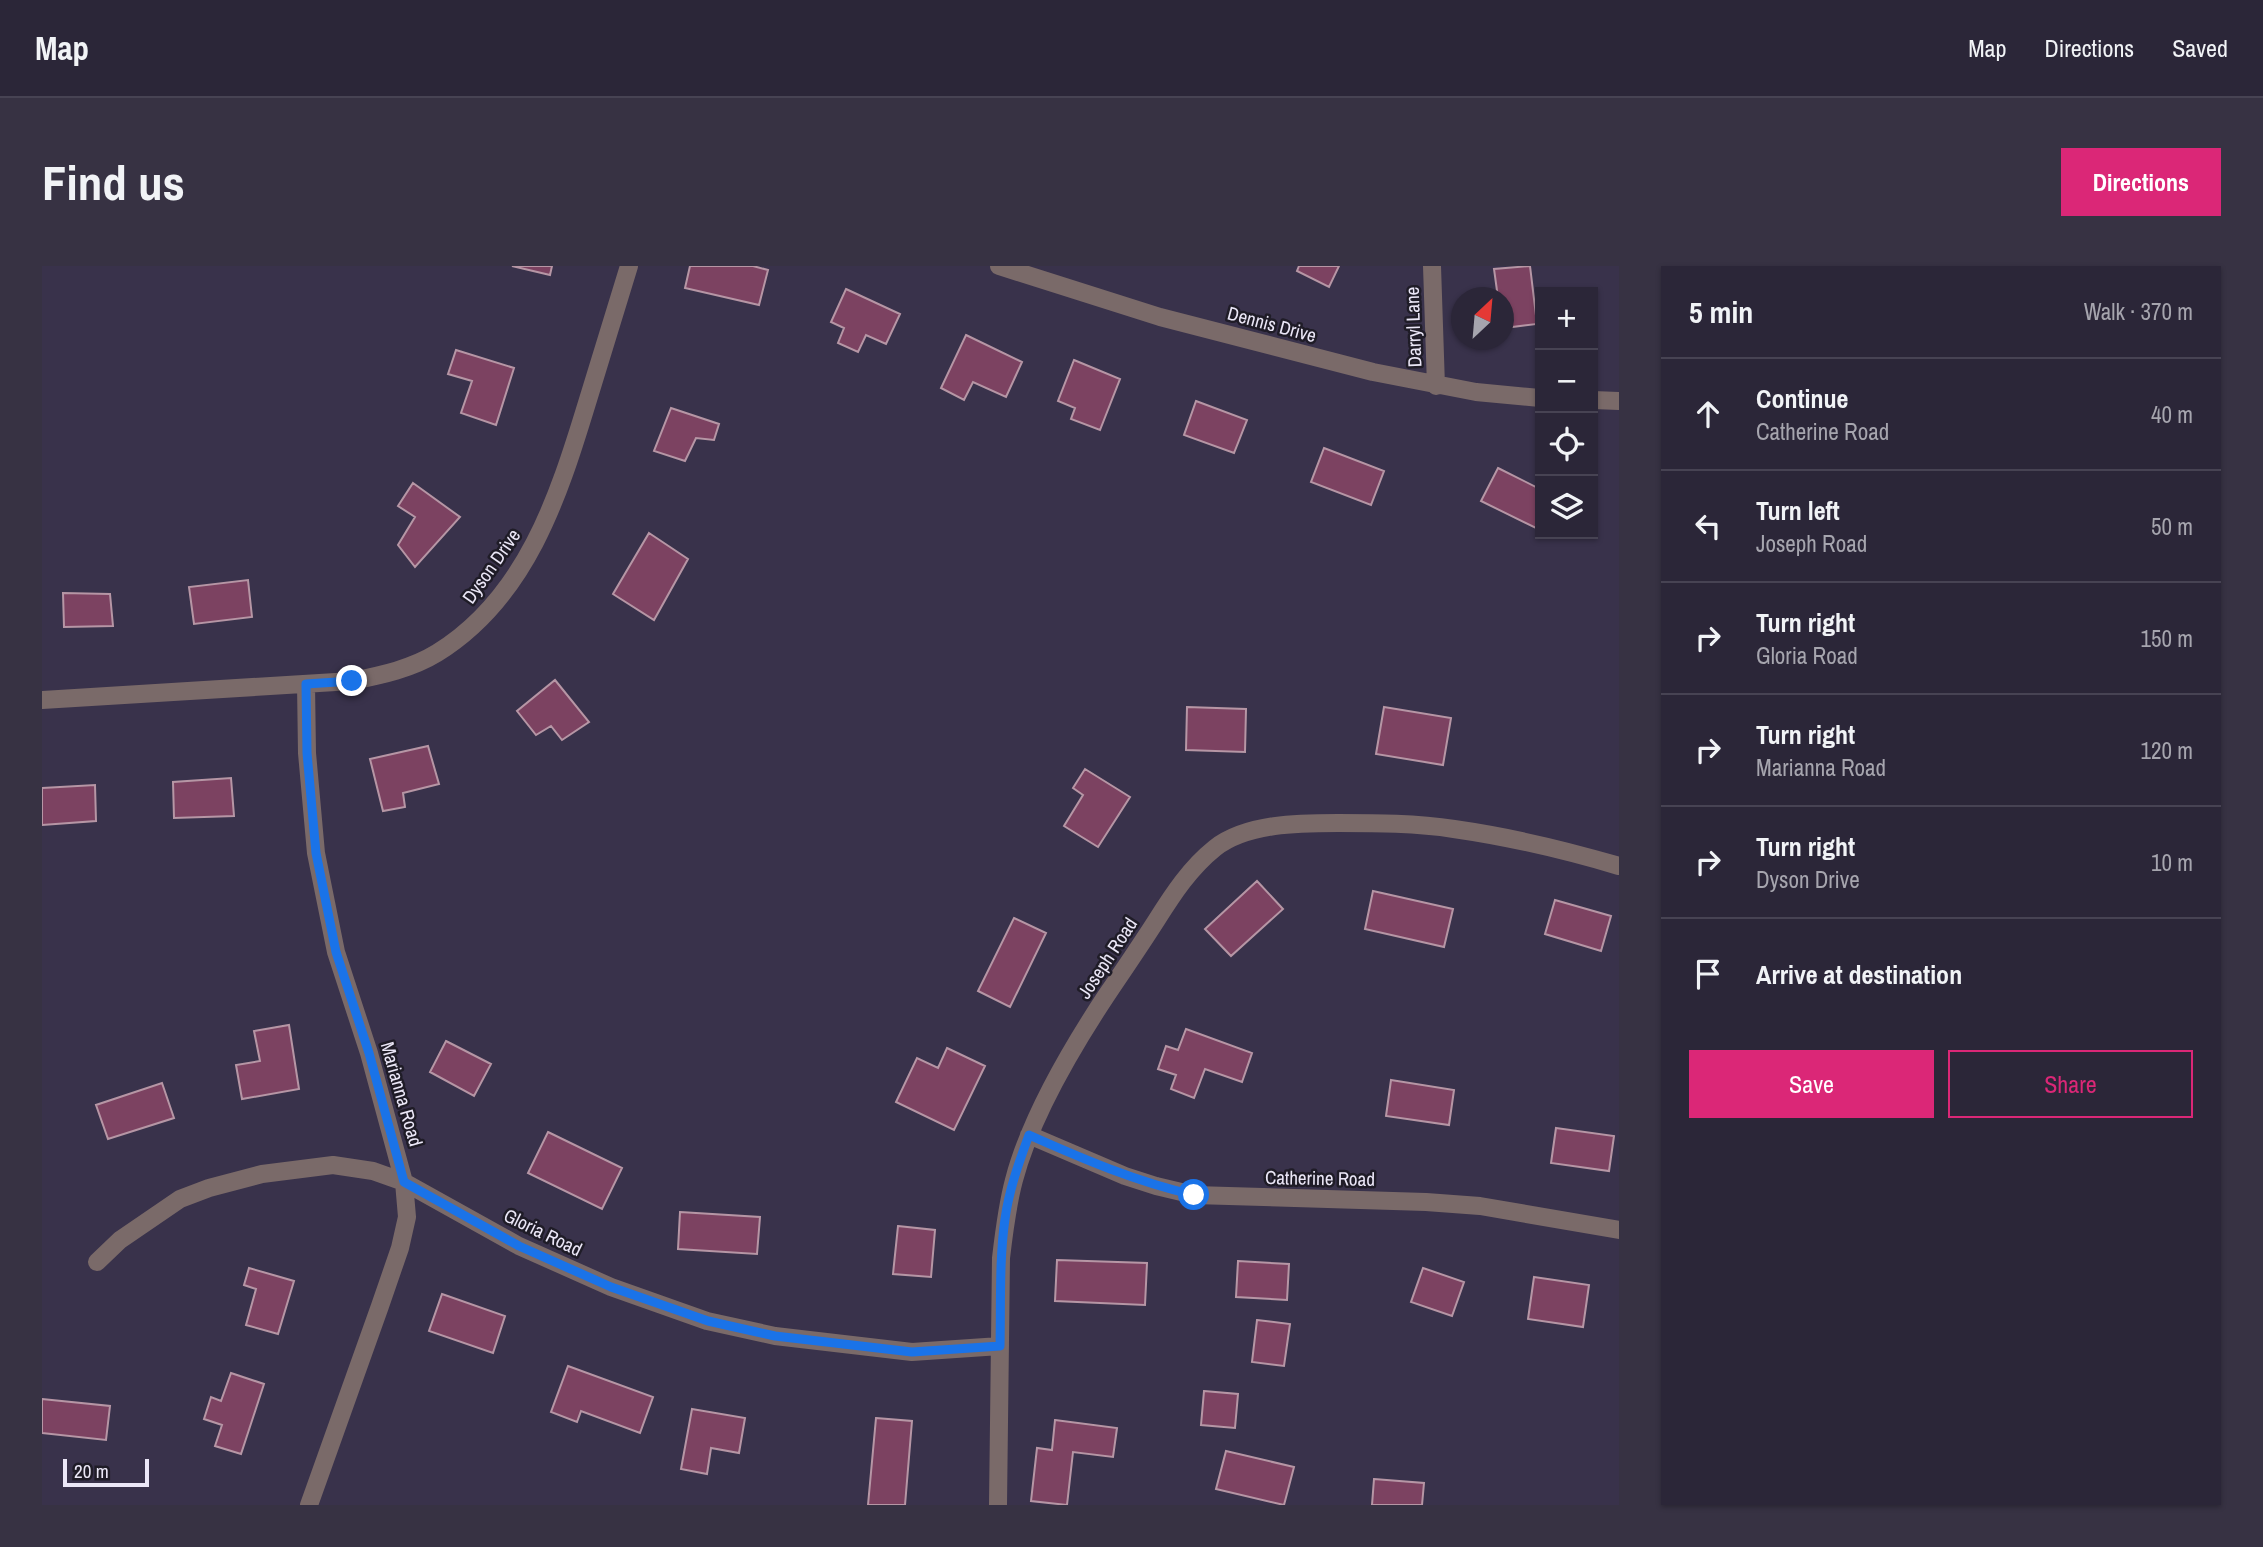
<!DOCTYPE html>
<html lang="en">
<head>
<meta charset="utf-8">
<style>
  :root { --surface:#2b2638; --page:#373243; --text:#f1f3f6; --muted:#a6a5ae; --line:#474353; --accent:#db2777 }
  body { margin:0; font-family:"Archivo Narrow",sans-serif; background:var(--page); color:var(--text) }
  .controls { position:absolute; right:21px; top:21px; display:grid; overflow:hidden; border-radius:0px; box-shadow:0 2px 5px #0004 }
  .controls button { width:63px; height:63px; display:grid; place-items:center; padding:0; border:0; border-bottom:2px solid var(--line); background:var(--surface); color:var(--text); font:35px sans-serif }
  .compass { position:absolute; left:1409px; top:21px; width:63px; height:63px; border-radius:50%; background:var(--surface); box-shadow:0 2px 5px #0004; rotate:26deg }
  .scale { position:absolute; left:21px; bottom:18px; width:86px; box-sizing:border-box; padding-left:7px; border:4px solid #ebe7f7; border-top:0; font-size:19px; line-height:24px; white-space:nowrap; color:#ebe7f7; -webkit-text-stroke:5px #1f1c27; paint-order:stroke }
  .stop { position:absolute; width:21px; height:21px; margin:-16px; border:5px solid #1a73e8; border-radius:50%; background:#fff }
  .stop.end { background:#1a73e8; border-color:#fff; box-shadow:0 2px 7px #0008 }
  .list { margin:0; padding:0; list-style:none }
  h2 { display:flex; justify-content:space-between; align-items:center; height:91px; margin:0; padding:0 28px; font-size:30px }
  h2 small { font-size:23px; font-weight:400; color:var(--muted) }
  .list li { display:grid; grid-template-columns:46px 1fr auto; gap:21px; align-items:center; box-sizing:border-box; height:112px; padding:0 28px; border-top:2px solid var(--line) }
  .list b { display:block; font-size:26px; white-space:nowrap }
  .list p { margin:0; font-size:23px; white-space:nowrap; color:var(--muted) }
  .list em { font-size:23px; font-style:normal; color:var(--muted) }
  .actions { display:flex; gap:14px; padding:21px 28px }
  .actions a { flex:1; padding:16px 0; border:2px solid var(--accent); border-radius:0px; text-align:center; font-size:24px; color:var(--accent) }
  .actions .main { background:var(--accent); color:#fff }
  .icon { flex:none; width:38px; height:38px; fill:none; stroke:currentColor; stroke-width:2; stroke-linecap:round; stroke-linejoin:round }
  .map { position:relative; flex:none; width:1577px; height:1239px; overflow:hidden; border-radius:0px }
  header { display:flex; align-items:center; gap:42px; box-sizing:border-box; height:98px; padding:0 35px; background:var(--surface); border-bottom:2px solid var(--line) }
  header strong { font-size:33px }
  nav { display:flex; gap:38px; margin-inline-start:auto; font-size:24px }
  .intro { display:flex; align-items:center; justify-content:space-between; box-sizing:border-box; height:168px; padding:0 42px }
  h1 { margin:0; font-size:49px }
  .button { padding:18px 32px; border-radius:0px; background:var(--accent); color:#fff; font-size:24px; font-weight:700 }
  main { display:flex; gap:42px; padding:0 42px }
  aside { flex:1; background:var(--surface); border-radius:0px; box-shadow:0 2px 5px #0004 }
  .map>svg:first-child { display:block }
  .building { fill:#7c4261; stroke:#b696a5; stroke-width:2 }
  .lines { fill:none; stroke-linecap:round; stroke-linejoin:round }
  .minor { stroke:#7a6a69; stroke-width:18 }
  .route { stroke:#1a73e8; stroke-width:9 }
  .labels { text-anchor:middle; stroke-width:5; stroke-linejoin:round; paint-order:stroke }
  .street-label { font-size:19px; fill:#ebe7f7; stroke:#1f1c27 }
</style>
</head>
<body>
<header>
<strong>Map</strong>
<nav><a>Map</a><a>Directions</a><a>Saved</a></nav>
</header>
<div class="intro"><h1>Find us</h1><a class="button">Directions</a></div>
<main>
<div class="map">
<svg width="1577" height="1239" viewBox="0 0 1577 1239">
  <rect width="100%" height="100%" fill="#39324b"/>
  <path class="building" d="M470 0H510L508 9Z
    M648 0H711L726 4 717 39 643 22Z
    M1257 0H1297L1287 21 1255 5Z
    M1488 0 1495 58 1462 62V32H1456L1452 3Z
    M804 23 858 48 844 78 824 69 816 86 796 77 802 62 789 56Z
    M924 69 980 96 964 131 931 116 922 134 899 122Z
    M414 84 472 102 454 159 419 147 430 115 406 108Z
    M1032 94 1078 113 1058 164 1029 153 1033 142 1016 135Z
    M1154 135 1205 154 1192 187 1142 169Z
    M629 142 677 158 672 174 654 172 643 195 612 185Z
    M1282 182 1342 205 1329 239 1269 216Z
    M1456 202 1498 223V264L1439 235Z
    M371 217 418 251 373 301 356 279 373 251 356 240Z
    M607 267 646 293 612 354 571 328Z
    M206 314 210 351 152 358 147 321Z
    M21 327 68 328 71 360 22 361Z
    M513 414 547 456 520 474 509 460 494 469 475 445Z
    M1145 441 1204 443 1203 486 1144 484Z
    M1342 441 1409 452 1401 499 1334 488Z
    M386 480 397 518 361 527 363 541 341 545 328 493Z
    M1043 503 1088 531 1056 581 1022 560 1041 529 1031 522Z
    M189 512 192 550 132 552 131 516Z
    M53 519 54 555 0 559V522Z
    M1215 615 1241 643 1189 690 1163 663Z
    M1331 625 1411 643 1402 681 1323 663Z
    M1513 634 1569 650 1559 685 1503 668Z
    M972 652 1004 667 968 741 936 725Z
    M247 759 257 823 200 833 194 799 218 795 212 765Z
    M1144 763 1210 787 1200 816 1163 803 1152 832 1129 823 1134 809 1116 803 1124 780 1136 784Z
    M404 775 449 798 432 830 388 806Z
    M905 782 943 800 912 864 854 836 875 792 896 802Z
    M1349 814 1412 824 1407 859 1344 850Z
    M120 817 132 852 66 873 54 839Z
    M1514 862 1572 870 1567 905 1509 897Z
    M506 866 580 902 560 943 486 907Z
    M638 946 718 951 715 988 636 983Z
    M856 960 893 964 889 1011 851 1008Z
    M1015 994 1105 997 1103 1039 1013 1035Z
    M1196 995 1247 998 1245 1034 1194 1031Z
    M207 1002 252 1015 236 1068 204 1059 214 1023 202 1019Z
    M1381 1002 1422 1016 1410 1050 1369 1036Z
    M1492 1011 1547 1019 1541 1061 1486 1053Z
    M400 1028 463 1050 451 1087 387 1065Z
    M1215 1054 1248 1058 1242 1100 1210 1096Z
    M526 1100 611 1131 598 1167 539 1145 535 1156 509 1146Z
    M189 1107 222 1118 199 1188 173 1180 180 1159 162 1153 169 1131 179 1135Z
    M1162 1125 1196 1128 1193 1162 1159 1159Z
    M0 1133 68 1140 64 1174 0 1167Z
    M650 1143 703 1152 697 1187 669 1182 665 1208 639 1203Z
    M834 1152 870 1155 863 1239H826Z
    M1013 1154 1075 1162 1071 1191 1031 1186 1025 1239 989 1235 995 1182 1010 1184Z
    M1184 1185 1252 1201 1242 1239 1174 1223Z
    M1332 1213 1382 1217 1380 1239H1330Z"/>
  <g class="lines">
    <path class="minor" d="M957 0 1118 51 1331 106 1434 126 1498 132
      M1390 0 1394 120
      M1551 134 1577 135
      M264 418 265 487 274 587 294 686 327 787 362 916 365 951 358 982 338 1040 267 1239
      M0 434 310 415C339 409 369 403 395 387 484 332 516 232 545 137 559 92 573 46 587 0
      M987 869 1083 910 1114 920 1152 929 1384 936 1438 940 1577 964
      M55 996 78 974 138 933 167 922 220 908 291 899 331 905 362 916 477 980 569 1021 665 1055 733 1070 870 1086 958 1080
      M956 1239 959 992C962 966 965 940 972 914 988 853 1029 783 1064 730 1081 705 1098 680 1114 655 1131 628 1148 602 1173 582 1205 557 1258 557 1296 557 1334 557 1374 557 1412 563 1468 571 1523 584 1577 600"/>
  </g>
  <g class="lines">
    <path class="route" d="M310 415 264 418 265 487 274 587 294 686 327 787 362 916 477 980 569 1021 666 1055 733 1070 870 1086 958 1080C959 1038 957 995 963 953 967 924 977 896 987 869 1041 893 1095 916 1152 929"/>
  </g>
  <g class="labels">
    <g class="street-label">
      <text transform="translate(1230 58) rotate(15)" y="7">Dennis Drive</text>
      <text transform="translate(1371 61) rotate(-92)" y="7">Darryl Lane</text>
      <text transform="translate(449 300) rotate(-55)" y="7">Dyson Drive</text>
      <text transform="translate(1065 692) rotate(-57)" y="7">Joseph Road</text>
      <text transform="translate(360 828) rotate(74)" y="7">Marianna Road</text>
      <text transform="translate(1278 912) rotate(1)" y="7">Catherine Road</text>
      <text transform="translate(501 966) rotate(26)" y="7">Gloria Road</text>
    </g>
  </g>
</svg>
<div class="controls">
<button>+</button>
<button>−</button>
<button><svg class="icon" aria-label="locate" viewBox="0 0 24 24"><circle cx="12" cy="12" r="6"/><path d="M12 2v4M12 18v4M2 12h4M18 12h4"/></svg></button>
<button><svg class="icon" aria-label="layers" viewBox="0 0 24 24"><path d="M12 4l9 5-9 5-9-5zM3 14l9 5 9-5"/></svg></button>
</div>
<svg class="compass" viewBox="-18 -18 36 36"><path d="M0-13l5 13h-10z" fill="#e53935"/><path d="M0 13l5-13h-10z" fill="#a6a5ae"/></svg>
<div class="scale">20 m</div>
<div class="stop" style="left:1152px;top:929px"></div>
<div class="stop end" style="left:310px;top:415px"></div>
</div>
<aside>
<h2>5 min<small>Walk · 370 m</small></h2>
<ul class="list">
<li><svg class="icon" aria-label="ahead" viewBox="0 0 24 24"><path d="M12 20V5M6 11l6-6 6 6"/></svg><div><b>Continue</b><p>Catherine Road</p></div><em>40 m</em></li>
<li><svg class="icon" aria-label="left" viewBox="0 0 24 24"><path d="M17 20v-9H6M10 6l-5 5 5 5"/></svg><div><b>Turn left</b><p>Joseph Road</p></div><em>50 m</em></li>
<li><svg class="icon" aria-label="right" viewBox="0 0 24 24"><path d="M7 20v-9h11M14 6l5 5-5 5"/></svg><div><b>Turn right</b><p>Gloria Road</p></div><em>150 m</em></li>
<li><svg class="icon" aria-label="right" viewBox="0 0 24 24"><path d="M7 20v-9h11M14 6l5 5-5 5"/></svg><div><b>Turn right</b><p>Marianna Road</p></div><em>120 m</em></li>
<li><svg class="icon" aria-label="right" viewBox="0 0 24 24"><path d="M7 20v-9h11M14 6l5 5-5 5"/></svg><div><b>Turn right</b><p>Dyson Drive</p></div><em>10 m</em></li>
<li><svg class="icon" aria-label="arrive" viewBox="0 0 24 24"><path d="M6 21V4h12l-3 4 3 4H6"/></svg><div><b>Arrive at destination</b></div></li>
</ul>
<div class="actions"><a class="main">Save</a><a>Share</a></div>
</aside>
</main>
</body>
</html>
